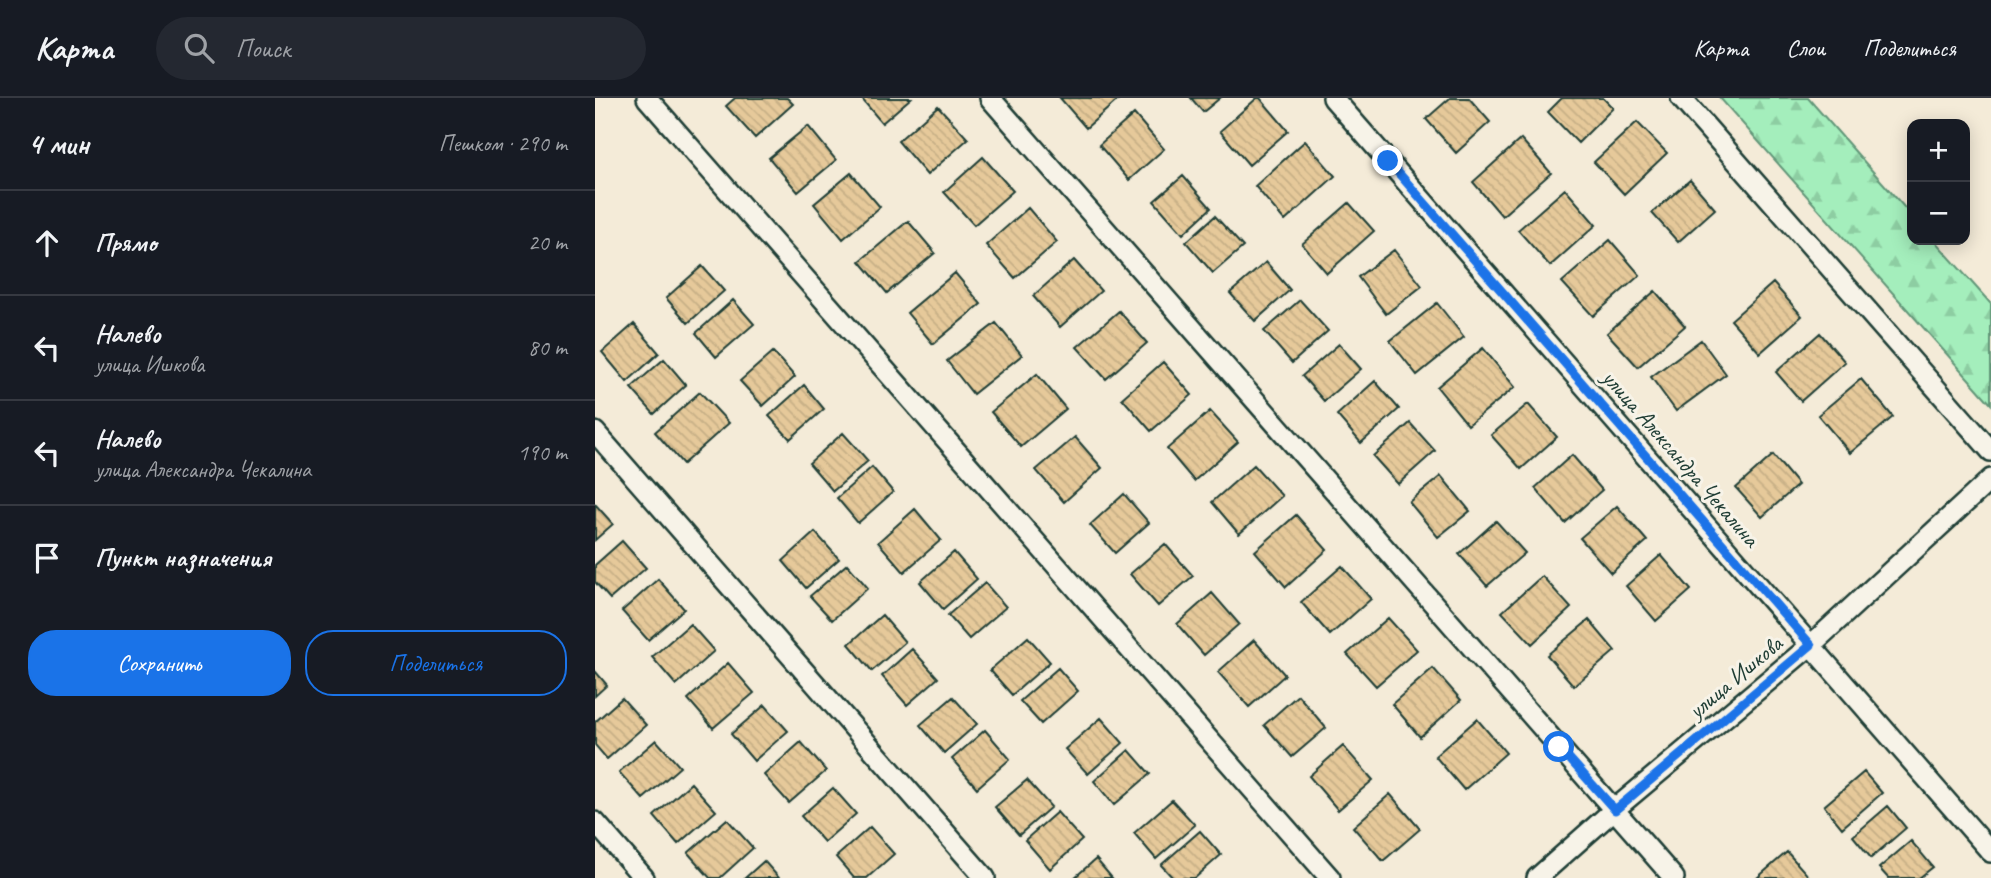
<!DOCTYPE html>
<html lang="ru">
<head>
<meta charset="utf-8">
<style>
  :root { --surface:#171b24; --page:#242831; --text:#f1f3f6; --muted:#9ea1a6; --line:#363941; --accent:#1a73e8 }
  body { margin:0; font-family:Caveat,sans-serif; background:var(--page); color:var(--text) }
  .controls { position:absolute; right:21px; top:21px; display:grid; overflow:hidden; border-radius:14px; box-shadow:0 4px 18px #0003 }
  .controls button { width:63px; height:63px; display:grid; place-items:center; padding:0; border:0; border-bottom:2px solid var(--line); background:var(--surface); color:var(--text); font:35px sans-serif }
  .stop { position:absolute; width:21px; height:21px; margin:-16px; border:5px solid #1a73e8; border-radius:50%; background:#fff }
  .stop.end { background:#1a73e8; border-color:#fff; box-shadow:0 2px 7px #0008 }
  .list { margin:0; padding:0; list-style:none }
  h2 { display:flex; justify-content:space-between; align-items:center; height:91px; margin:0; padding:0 28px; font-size:30px }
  h2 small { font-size:23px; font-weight:400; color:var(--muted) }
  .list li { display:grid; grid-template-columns:46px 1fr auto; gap:21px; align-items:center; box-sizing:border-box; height:105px; padding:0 28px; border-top:2px solid var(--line) }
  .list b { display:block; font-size:26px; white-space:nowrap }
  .list p { margin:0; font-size:23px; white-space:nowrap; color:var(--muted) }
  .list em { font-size:23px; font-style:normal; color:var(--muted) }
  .actions { display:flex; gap:14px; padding:21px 28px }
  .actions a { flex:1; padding:16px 0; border:2px solid var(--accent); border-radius:28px; text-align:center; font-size:24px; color:var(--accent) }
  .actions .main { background:var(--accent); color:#fff }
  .icon { flex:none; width:38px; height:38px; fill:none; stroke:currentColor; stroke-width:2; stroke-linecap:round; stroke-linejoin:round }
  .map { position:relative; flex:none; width:1396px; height:780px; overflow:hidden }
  header { display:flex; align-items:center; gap:42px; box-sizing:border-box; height:98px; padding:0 35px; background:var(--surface); border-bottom:2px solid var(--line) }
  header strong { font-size:33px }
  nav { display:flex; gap:38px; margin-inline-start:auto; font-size:24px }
  .search { width:490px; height:63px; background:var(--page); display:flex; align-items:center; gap:18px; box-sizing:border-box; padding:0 24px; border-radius:38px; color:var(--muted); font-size:26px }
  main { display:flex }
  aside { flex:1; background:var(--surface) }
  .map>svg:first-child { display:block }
  .forest { fill:url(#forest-firs); stroke:#629678; stroke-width:2 }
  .building { fill:url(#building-back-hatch); stroke:#1f3d34; stroke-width:2 }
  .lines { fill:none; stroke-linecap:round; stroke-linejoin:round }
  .minor-casing { stroke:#1f3d34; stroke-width:24 }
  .minor { stroke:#f7f3e8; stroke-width:19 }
  .route { stroke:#1a73e8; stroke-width:9 }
  .labels { text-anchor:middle; stroke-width:6; stroke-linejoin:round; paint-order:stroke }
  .street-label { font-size:24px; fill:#1f3d34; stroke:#f7f3e8 }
</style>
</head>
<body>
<header>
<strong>Карта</strong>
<div class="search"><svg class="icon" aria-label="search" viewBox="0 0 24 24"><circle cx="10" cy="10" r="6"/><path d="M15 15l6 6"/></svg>Поиск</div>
<nav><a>Карта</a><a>Слои</a><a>Поделиться</a></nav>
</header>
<main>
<aside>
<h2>4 мин<small>Пешком · 290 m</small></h2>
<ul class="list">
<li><svg class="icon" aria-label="ahead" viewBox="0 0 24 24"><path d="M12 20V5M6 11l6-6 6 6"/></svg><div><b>Прямо</b></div><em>20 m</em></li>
<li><svg class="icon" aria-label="left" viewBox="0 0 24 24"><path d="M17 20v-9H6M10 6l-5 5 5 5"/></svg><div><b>Налево</b><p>улица Ишкова</p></div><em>80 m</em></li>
<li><svg class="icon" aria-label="left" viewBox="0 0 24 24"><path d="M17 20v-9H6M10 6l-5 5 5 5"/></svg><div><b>Налево</b><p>улица Александра Чекалина</p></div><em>190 m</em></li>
<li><svg class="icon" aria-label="arrive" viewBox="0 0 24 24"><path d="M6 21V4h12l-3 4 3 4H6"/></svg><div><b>Пункт назначения</b></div></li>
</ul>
<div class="actions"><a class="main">Сохранить</a><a>Поделиться</a></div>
</aside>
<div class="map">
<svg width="1396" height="780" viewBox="0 0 1396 780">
  <defs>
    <pattern id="forest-firs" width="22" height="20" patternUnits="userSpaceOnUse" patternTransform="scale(1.75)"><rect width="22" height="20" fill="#a4eebc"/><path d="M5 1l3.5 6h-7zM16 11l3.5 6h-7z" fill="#8dcda2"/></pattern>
    <pattern id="building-back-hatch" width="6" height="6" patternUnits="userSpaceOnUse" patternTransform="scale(1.75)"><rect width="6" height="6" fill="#e6c99a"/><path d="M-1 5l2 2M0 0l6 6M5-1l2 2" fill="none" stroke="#c5ae85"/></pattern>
  </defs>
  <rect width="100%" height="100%" fill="#f4ebd8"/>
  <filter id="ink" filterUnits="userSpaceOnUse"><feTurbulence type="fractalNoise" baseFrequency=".0143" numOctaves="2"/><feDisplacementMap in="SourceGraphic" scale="14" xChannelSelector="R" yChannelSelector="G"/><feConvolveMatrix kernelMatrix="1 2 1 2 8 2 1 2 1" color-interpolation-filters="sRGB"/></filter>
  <g filter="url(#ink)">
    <path class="forest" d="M1125 0H1213L1317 118V142H1339L1396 206V306Z"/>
    <path class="building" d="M140 0H192L198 6 160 40 131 8Z
      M266 0H316L287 25Z
      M465 0H525L491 30Z
      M596 0H625L608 14Z
      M662 0H665L693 33 654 67 625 33Z
      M855 0H874L895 24 861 55 831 21Z
      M967 0H1008L1018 10 983 45 953 14Z
      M343 8 373 41 332 77 303 43Z
      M539 16 569 51 534 82 504 47Z
      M1042 24 1072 55 1029 96 999 64Z
      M213 28 241 62 203 94 174 60Z
      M926 41 956 75 907 118 878 84Z
      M710 43 740 78 690 123 660 88Z
      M388 59 418 93 379 127 349 94Z
      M256 75 285 109 248 141 219 106Z
      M588 78 616 110 588 136 559 103Z
      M1095 82 1120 111 1083 144 1057 115Z
      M970 91 1001 127 955 168 923 132Z
      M754 105 779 133 732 175 707 146Z
      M433 110 462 144 420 180 391 147Z
      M620 118 648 149 618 175 591 144Z
      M313 123 340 155 292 195 265 163Z
      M1015 142 1045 177 998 218 967 184Z
      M799 152 827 188 791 216 763 179Z
      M479 162 506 193 465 229 438 198Z
      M671 164 695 192 660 223 635 195Z
      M107 168 129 193 93 225 71 200Z
      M360 175 386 206 338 246 312 215Z
      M1178 185 1207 218 1165 255 1136 222Z
      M1060 193 1090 228 1043 269 1012 235Z
      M138 202 159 226 121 259 101 235Z
      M705 202 733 233 697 265 669 233Z
      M842 205 869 239 822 277 795 243Z
      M524 213 552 245 511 281 482 249Z
      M401 225 427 257 378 296 352 263Z
      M39 226 64 255 32 284 7 254Z
      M1225 235 1250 264 1206 303 1181 274Z
      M1106 242 1131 276 1081 313 1056 279Z
      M744 246 766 271 729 303 707 278Z
      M888 250 920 289 873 327 842 289Z
      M178 254 200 279 168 308 145 283Z
      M69 261 91 287 59 316 36 290Z
      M568 264 597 297 556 333 527 300Z
      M442 276 471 311 426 349 396 314Z
      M1266 281 1298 319 1255 355 1223 317Z
      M780 283 804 311 766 345 742 317Z
      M209 287 229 311 195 341 174 318Z
      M105 294 134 325 88 366 60 334Z
      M933 306 962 339 926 371 896 337Z
      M615 313 643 344 599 383 572 351Z
      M815 325 840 353 803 386 778 358Z
      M248 335 273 363 238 393 214 365Z
      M480 339 507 370 469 404 441 372Z
      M977 357 1007 392 970 425 940 390Z
      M1178 357 1203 387 1167 419 1141 390Z
      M659 367 687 398 644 436 617 404Z
      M277 369 298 394 263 425 242 400Z
      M846 378 875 413 843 439 814 404Z
      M529 396 554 425 520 455 495 427Z
      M0 406 18 426 0 442Z
      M1022 408 1052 443 1016 475 985 440Z
      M320 411 346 442 309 474 283 444Z
      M701 417 732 452 691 489 660 453Z
      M901 423 930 455 892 488 864 456Z
      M220 434 244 461 211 490 188 463Z
      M27 443 51 470 15 501 0 484V467Z
      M570 446 598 478 563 508 535 476Z
      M359 454 382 481 348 511 325 484Z
      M1066 457 1096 492 1061 523 1031 488Z
      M252 466 273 490 237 522 215 498Z
      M747 468 776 501 735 537 706 504Z
      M947 478 976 510 937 546 907 514Z
      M63 481 89 511 53 542 27 513Z
      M390 485 411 509 374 541 353 517Z
      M617 495 644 526 609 557 582 526Z
      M287 517 310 544 277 573 254 546Z
      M793 520 822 552 781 588 752 556Z
      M994 522 1020 553 979 588 952 557Z
      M95 526 119 553 81 587 57 559Z
      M433 539 455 564 417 597 395 572Z
      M659 542 690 577 654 609 623 574Z
      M317 551 343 580 312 607 287 578Z
      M133 565 159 595 118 630 93 601Z
      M463 570 483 593 446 626 425 603Z
      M838 570 866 602 825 639 797 606Z
      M0 573 12 587 0 598Z
      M703 597 731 630 697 659 669 627Z
      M358 599 382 626 349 655 325 627Z
      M27 600 51 627 12 661 0 647V624Z
      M170 607 193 633 159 663 136 636Z
      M506 620 528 645 493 676 470 651Z
      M882 621 911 655 869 692 840 658Z
      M390 632 415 661 382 690 357 661Z
      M61 642 85 669 48 701 24 674Z
      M206 644 231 673 194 705 169 677Z
      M748 648 778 682 743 712 714 678Z
      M534 652 555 676 519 707 499 683Z
      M1269 674 1287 695 1247 730 1229 708Z
      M432 682 456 709 424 737 400 709Z
      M96 685 121 713 83 746 59 718Z
      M238 690 261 716 229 744 206 718Z
      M795 696 825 731 788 763 758 729Z
      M577 702 600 727 561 761 539 735Z
      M1293 708 1311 730 1276 760 1258 738Z
      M462 714 487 742 455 771 430 742Z
      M132 721 158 750 125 780H115L93 755Z
      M275 729 299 756 272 780H259L241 759Z
      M605 733 626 757 600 780H578L566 767Z
      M1316 743 1338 769 1324 780H1293L1284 770Z
      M1192 754 1215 780H1162Z
      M501 761 517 780H479Z
      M169 763 184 780H150Z"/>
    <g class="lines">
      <defs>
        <path id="minor" d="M52 0 735 780
          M395 0 1079 780
          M738 0 1396 754
          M1086 0 1396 353
          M0 334 390 780
          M0 724 49 780
          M942 780 1020 711 1216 547 1396 381"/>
      </defs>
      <use href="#minor" class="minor-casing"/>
      <use href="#minor" class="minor"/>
    </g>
  </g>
  <g class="lines" filter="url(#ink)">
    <path class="route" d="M793 63 1216 547 1020 712 964 649"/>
  </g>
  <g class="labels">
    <g class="street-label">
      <text transform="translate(1086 360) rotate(49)" y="8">улица Александра Чекалина</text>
      <text transform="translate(1140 579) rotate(-40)" y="8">улица Ишкова</text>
    </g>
  </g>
</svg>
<div class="controls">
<button>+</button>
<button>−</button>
</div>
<div class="stop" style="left:964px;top:649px"></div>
<div class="stop end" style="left:793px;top:63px"></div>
</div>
</main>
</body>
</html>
